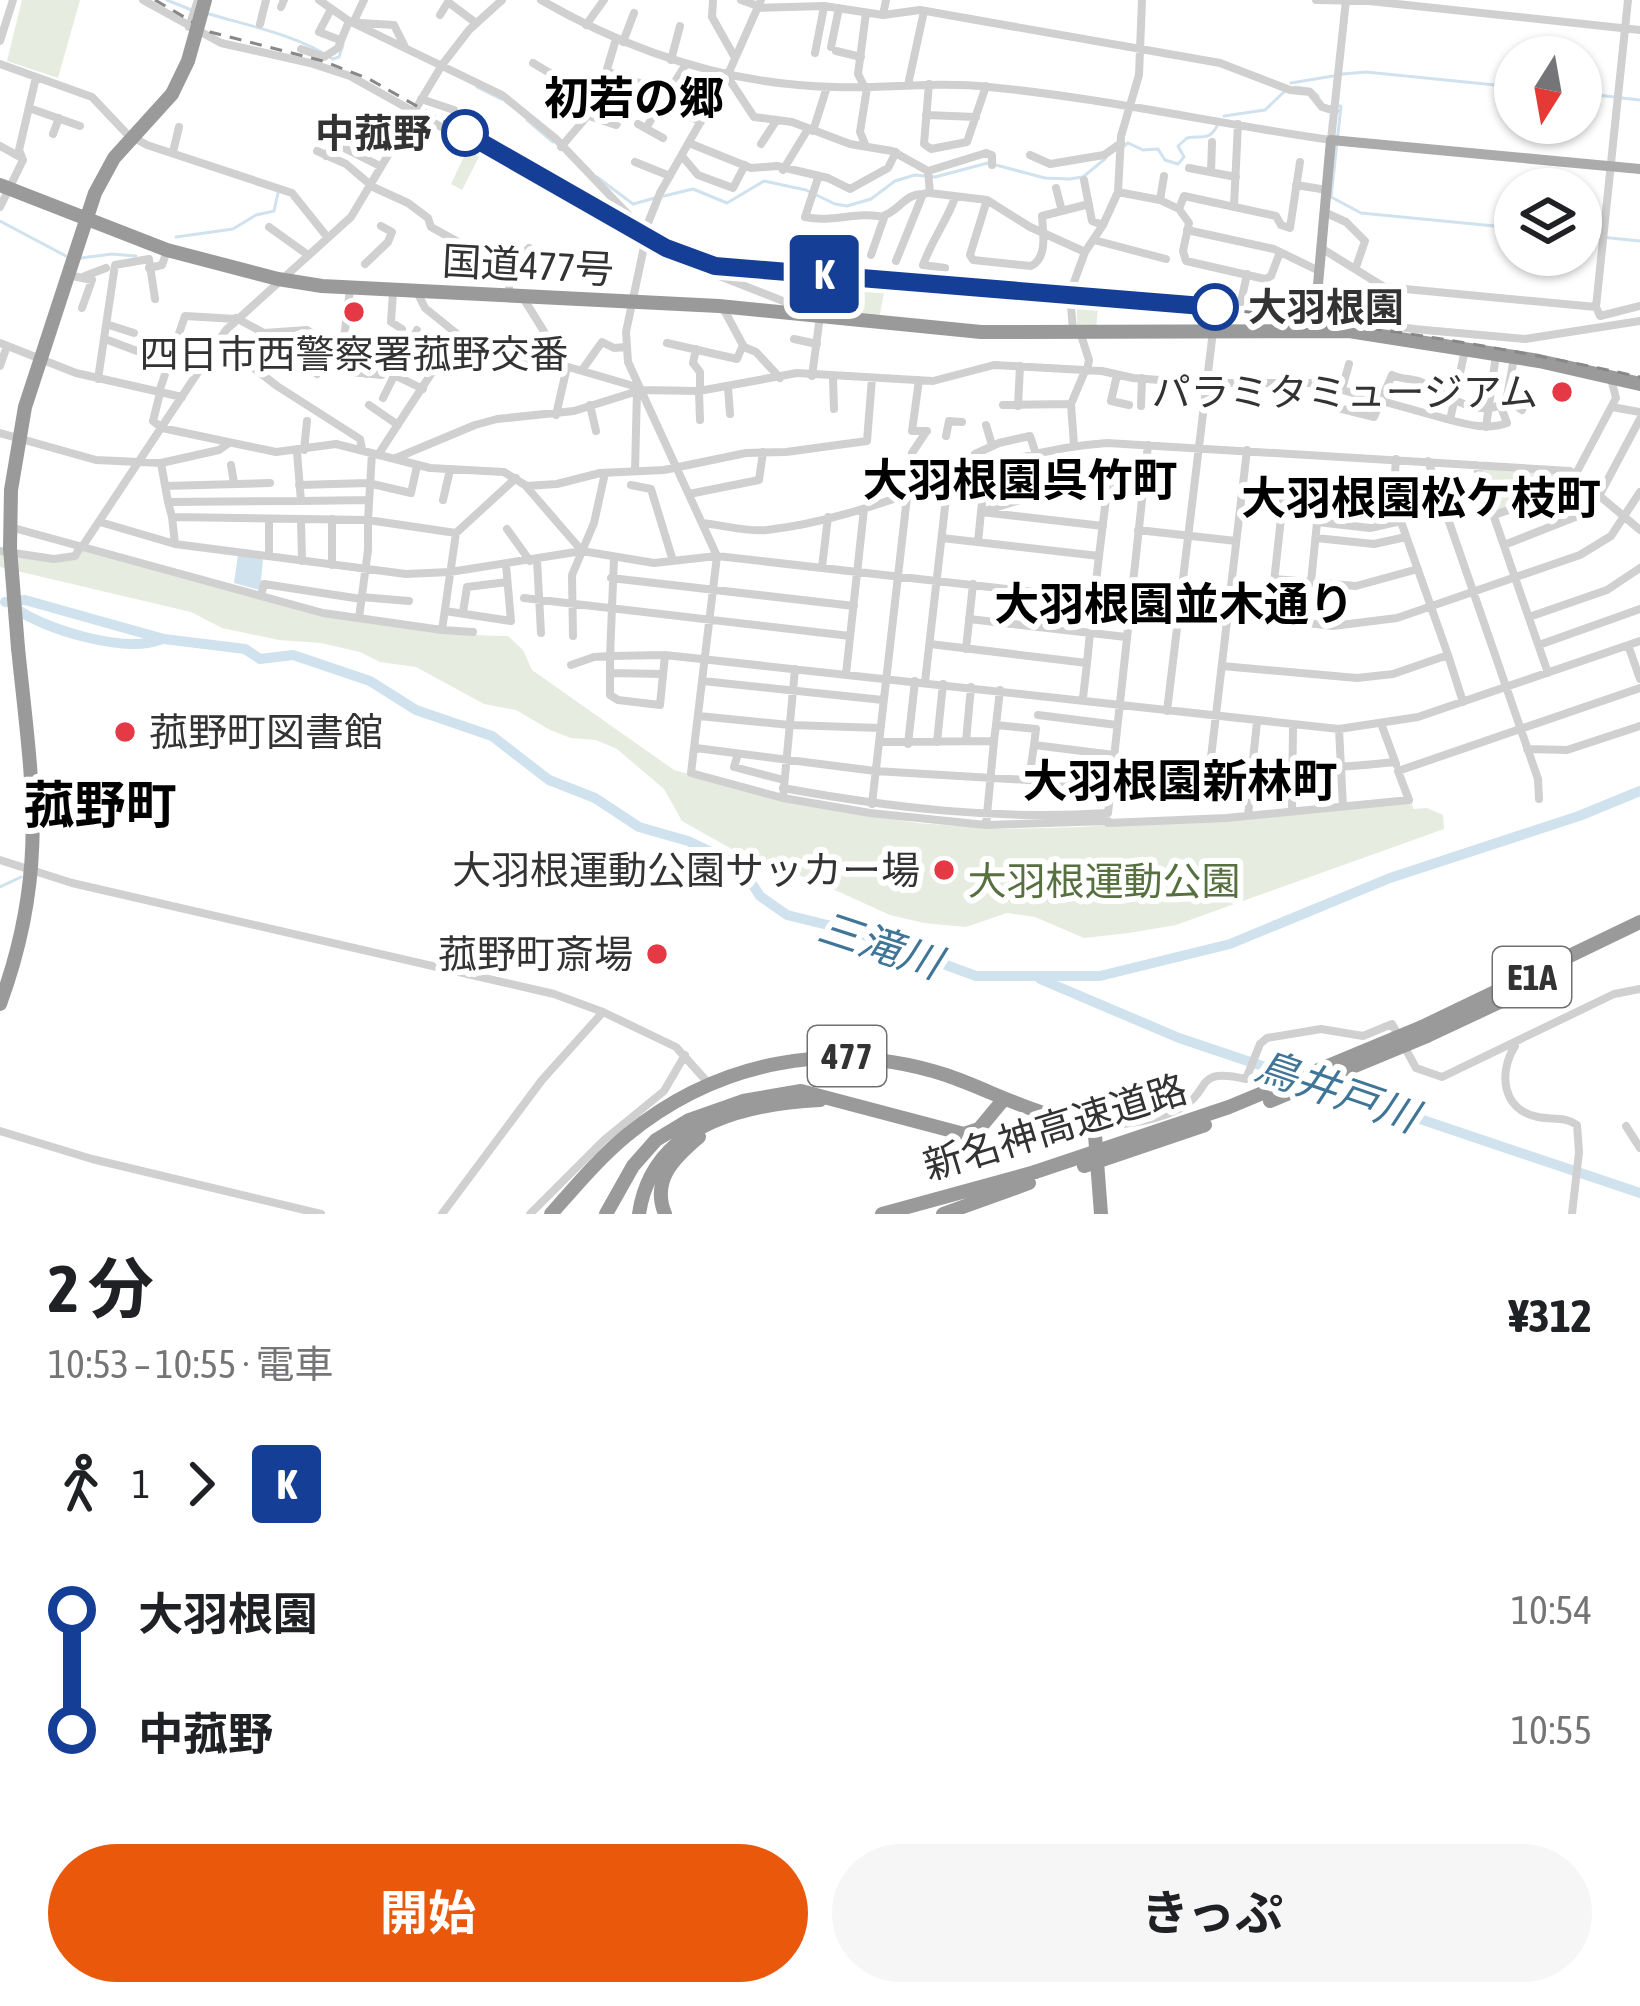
<!DOCTYPE html>
<html lang="ja">
<meta charset="utf-8">
<style>
:root{--surface:#fff;--page:#f6f6f6;--text:#202124;--muted:#757577;--accent:#ea580c}
body{margin:0;font-family:"Asap Condensed","Noto Sans JP",sans-serif;background:var(--page);color:var(--text);height:100vh;display:flex;flex-direction:column;font-size:45px;white-space:nowrap}
*{box-sizing:border-box;margin:0}
p{font-size:39px;color:var(--muted)}
.icon{flex:none;width:66px;height:66px;fill:none;stroke:currentColor;stroke-width:2;stroke-linecap:round;stroke-linejoin:round}
.map{position:relative;height:1214px;overflow:hidden}
.drawer{display:flex;flex-direction:column;background:var(--surface);flex:1}
.drawer>*{flex:none}
.badge{padding:0 24px;border-radius:9px;font-size:42px;line-height:78px}
.needle{width:78px;rotate:191deg}
.buttons{position:absolute;left:1494px;top:36px;display:grid;gap:24px}
.buttons a{display:grid;place-items:center;width:108px;height:108px;border-radius:50%;background:var(--surface);box-shadow:0 3px 9px #0004;font-size:60px}
.map>.badge{position:absolute;translate:-50% -50%;box-shadow:0 0 0 6px #fff}
.legs{display:flex;align-items:center;gap:18px;height:132px;padding:0 48px;font-size:39px}
.legs p{margin-inline-start:auto}
.headline{display:flex;align-items:center;justify-content:space-between;height:204px;padding:0 48px}
h1{font-size:66px;font-weight:700;line-height:90px}
.cta{display:flex;gap:24px;margin-top:auto;padding:24px 48px}
.cta a{flex:1;height:138px;border-radius:72px;background:var(--accent);color:#fff;font-size:48px;font-weight:700;line-height:138px;text-align:center}
.cta a+a{background:var(--page);color:var(--text)}
ul{padding:0 48px;list-style:none}
li{display:flex;align-items:center;gap:42px;height:120px;font-size:45px}
li i{display:grid;place-items:center;width:18px;height:100%;margin:0 15px;background:currentColor}
li i::after{content:'';width:30px;height:30px;margin:-15px;border:9px solid;border-radius:50%;background:var(--surface)}
li p{margin-inline-start:auto}
li:first-child i{background:linear-gradient(#0000 50%,currentColor 0)}
li:last-child i{background:linear-gradient(currentColor 50%,#0000 0)}
.map>svg:first-child{display:block}
.green{fill:#e6ecdf}
.water{fill:#cfe2ee}
.lines{fill:none;stroke-linecap:round;stroke-linejoin:round}
.stream{stroke:#cfe2ee;stroke-width:3}
.river{stroke:#cfe2ee;stroke-width:10}
.minor{stroke:#d0d0d0;stroke-width:8}
.major{stroke:#ababab;stroke-width:10}
.highway{stroke:#9a9a9a;stroke-width:14}
.rail{stroke:#888;stroke-width:3;stroke-dasharray:12 9;stroke-linecap:butt}
.highway-bridge{stroke:#9a9a9a;stroke-width:14}
.line-1-casing{stroke:#fff;stroke-width:27}
.line-1{stroke:#153f97;stroke-width:18}
.stop-1-dot{fill:#fff;stroke:#153f97;stroke-width:6}
.poi-dot{fill:#e63946;stroke:#fff;stroke-width:4.5}
.labels{text-anchor:middle;dominant-baseline:central;stroke-width:12;stroke-linejoin:round;paint-order:stroke}
.shield{fill:#fff;stroke:#707070;stroke-width:3}
.shield-label{font-size:36px;font-weight:bold;fill:#333}
.stop-label{font-size:39px;font-weight:bold;fill:#333;stroke:#fff;text-anchor:end}
.street-label{font-size:39px;fill:#333;stroke:#fff}
.poi-label{font-size:39px;fill:#333;stroke:#fff;text-anchor:end}
.park-label{font-size:39px;fill:#56703f;stroke:#fff}
.water-label{font-size:42px;font-style:italic;fill:#3f7597;stroke:#fff}
.quarter-label{font-size:45px;font-weight:bold;fill:#000;stroke:#fff}
.district-label{font-size:51px;font-weight:bold;fill:#000;stroke:#fff}
</style>
<div class="map">
<svg width="1640" height="1214" viewBox="0 0 1640 1214">
<rect width="100%" height="100%" fill="#fff"/>
<path class="green" d="M22,0H80L58,78L7,61Z
M469,146L481,153L462,190L451,184Z
M865,280L886,282L879,319L861,316Z
M1077,298L1099,299L1096,328H1077Z
M1481,469L1568,473L1571,476L1554,492L1497,511Z
M83,550C222,588 362,635 508,636L523,650L532,670L674,770L785,801L917,823L1003,829L1081,827L1412,802L1413,809L1427,808L1443,815L1444,829L1176,925L1129,933L1084,938L1035,917L1007,913L966,927L924,923L890,915L815,881L744,856L682,821L664,789L617,749L596,740L571,738L550,730L516,710L484,704L416,667L380,662L360,652L321,643L279,640L222,628L191,612L0,567V552L73,559Z"/>
<path class="water" d="M238,555L263,559L260,590L234,583Z"/>
<g class="lines">
<path class="stream" d="M167,0L194,11
M209,14C250,26 297,35 333,59L339,57L343,45
M1343,74L1366,72L1515,87
M1291,83L1333,76
M477,87L501,99
M1295,87L1310,89L1318,96
M1581,93L1614,97
M1622,98L1640,100
M1335,106H1341L1331,197L1361,213L1515,228
M1224,116L1265,110L1286,90
M527,120L553,142
M1124,146L1128,143L1143,150L1158,149L1165,160L1178,164L1184,157L1178,146L1187,138C1200,135 1209,142 1217,126
M597,177L633,204L655,198
M664,196L693,189L727,203L764,181L806,190L835,204L847,206L871,199L895,181L915,175L935,177L988,163L1045,178L1069,179L1083,177L1106,158
M0,221L66,256
M1581,235L1640,241
M176,237L233,229L256,215L274,211L278,193
M81,258L112,254L136,256
M0,887L21,877"/>
<path class="river" d="M5,602L25,600L164,639L245,649L260,659L293,655L370,681L416,710L492,736L549,780L595,798L639,827L688,841L728,860L745,873L760,896L787,915L856,932L976,976H1100L1230,944L1390,878L1579,816L1640,791
M13,607C47,630 122,653 160,640
M1040,979L1179,1038L1640,1193"/>
<path class="minor" d="M143,0L221,43L310,63L350,76L681,261L806,310
M319,0L349,21L502,95L555,138L644,231
M541,0C631,52 730,85 835,87C886,89 937,81 989,87C1104,98 1217,124 1331,140L1346,0
M713,0L712,17L734,56
M741,0L758,6
M1316,0L1369,1L1640,30
M281,7L284,0
M757,8L824,6L883,15L920,10L1220,63L1290,90L1310,92L1322,107L1335,111
M330,11L319,32L340,40
M440,15L448,2L476,23
M883,15L886,0
M353,23L364,0
M360,23L394,25L405,47
M260,24L266,0
M586,25L604,0
M189,27L198,0
M0,41L13,0
M623,42L634,13
M831,47L839,8
M301,49L324,57L338,48L349,21
M836,51L861,57
M815,53L824,7
M671,60L680,26
M533,63L599,102
M0,64L92,97L127,134L147,145L292,193L328,238
M729,79L754,117L792,122L850,144L892,151L928,171L930,193L987,200L1030,227L1085,252
M929,84L924,144L931,149L967,142L986,86
M908,85L924,11
M865,88L858,74L866,13
M421,99L454,110
M662,103L701,122
M29,108L80,126
M926,115L976,117
M589,116L616,125L642,84L609,72
M638,124L663,138
M646,128L686,64
M813,131L827,87
M53,134L59,118
M689,143L751,168L777,166L828,178L850,189L888,168L896,152
M761,144L776,121
M865,144L860,132L867,88
M0,146L20,157
M561,147L596,106L616,39
M317,151L346,164L373,187L408,203L428,218L431,227L507,269L510,297
M173,152L179,127
M1030,155L1050,164L1104,155L1121,143
M326,156L334,143L380,166
M682,156L698,175L733,188L745,165
M635,162L670,176
M1189,168L1236,177
M783,170L808,129
M928,171L986,153L992,155V165
M1211,172L1212,142
M818,178L805,217C832,223 857,211 884,217
M1084,180L1092,221L1103,225
M1296,185L1327,190
M1056,188L1062,211
M1118,192L1160,200L1179,209
M987,200L970,255L973,260L1031,266C1048,258 1043,232 1042,216L1089,204
M1160,200L1164,176
M1234,206L1238,124
M0,207L23,160L19,150L36,77
M1324,212L1346,222L1365,241L1356,267
M269,227L308,255
M1187,230L1274,249L1317,270
M644,233L660,193L730,70L761,0
M1094,240L1166,259
M645,242L626,332L628,362L717,556L691,773L783,798L795,669
M1321,248L1384,287L1596,307L1600,316L1640,306
M1280,252L1271,276L1265,279L1186,261L1183,251L1189,223L1179,209L1184,196L1276,216L1281,225L1290,228L1300,162
M871,255L885,215C900,210 904,194 923,194
M896,261L923,194L927,193
M365,264L388,242L392,232L381,226
M149,268L162,265L167,251
M945,268L923,265C932,240 946,222 955,198
M508,270L529,248
M68,275L92,280L82,308
M85,276L106,268
M350,289L345,331L337,351L334,349L333,362L350,372L382,375L402,329L391,322L393,292
M418,294L425,308L477,350L502,353L536,366H565L637,387
M523,298C538,321 551,344 567,367L556,415
M1241,302L1247,274
M1596,307L1628,0
M723,308L744,347L756,352L780,378
M1315,314L1414,329L1525,339L1640,321
M236,318L264,333L307,330L334,349
M109,325L134,333
M1073,331L1070,293L1085,252L1103,225L1118,192L1121,136L1139,75L1142,0
M1080,332L1089,360L1087,371
M105,339L137,351
M794,339L817,344
M219,341L277,386L360,439L362,449
M0,343L76,373L182,397
M667,343L737,359L743,345
M696,349L693,363L700,372V391
M0,366L7,346
M582,370L602,342L614,348L626,347
M317,374L332,358
M366,374L371,358
M392,374L423,389
M1117,375L1111,401L1129,405
M812,376L820,316
M833,378L834,409
M98,379L115,265L149,259L155,299
M919,380L912,431H927
M728,387L730,414
M1334,387L1326,405L1374,417L1392,375C1402,380 1412,378 1421,382C1448,395 1477,420 1506,402L1514,358
M160,389L185,316L236,319
M1342,389L1349,364
M699,392L700,420
M160,393L153,421L162,428L276,452L336,444L430,468L504,472L525,485L582,551L654,563L717,556L1333,626L1397,618L1580,555L1611,536L1640,492
M383,398L417,330
M1507,399L1522,410
M369,405L398,425
M590,405L596,431
M1003,405L1071,404
M1018,406L1020,366
M1141,406L1142,378
M1612,407L1640,412
M1450,420C1469,425 1488,430 1507,423L1501,407
M986,425L992,445
M1486,427L1496,355
M0,433L96,460L161,463L168,502L301,501L297,452
M946,436L949,421L962,422
M1074,445L1071,404L1085,371
M304,450L307,421
M372,453L368,520L456,533L516,478
M912,453L926,432
M378,455L444,354
M396,458L475,425L497,419L574,411L641,390L699,391L797,373L933,381L994,365L1102,371L1133,378L1201,383H1317L1450,420L1465,350
M1428,461L1538,779L1539,799
M161,463L219,450L229,443
M231,465L234,483
M1476,465L1548,673
M635,471L637,391
M981,471L975,454L999,443L1030,436L1036,454
M1108,482L1144,483
M299,485L368,483L411,493L417,466
M631,485L651,489L673,561
M165,486L270,483
M526,486L557,484L600,473L664,470L746,453L786,452L867,441L872,378
M1242,488L1393,499
M689,494L759,480L763,452
M443,500L450,470
M301,501L369,500
M168,502L172,517L368,520V550L359,618
M1494,515L1560,493L1571,483L1616,398L1611,379
M172,517L175,544
M332,519V565
M301,520L302,561
M100,522L175,544L406,574L450,572L582,551
M1317,522L1370,528L1401,521
M702,523C723,525 746,532 767,530C884,517 989,450 1107,443L1570,471L1640,530
M10,527L323,613L442,630L456,533
M507,529L530,561
M1138,530L1236,541
M942,538L1099,556L1108,482L1066,486L981,512L986,470
M1316,538L1374,544L1406,537
M978,542L981,512L1103,526
M1504,545L1583,514L1599,496L1640,419
M82,547L226,330L351,217L442,65L469,30L502,0
M0,551L54,559L75,556L80,547
M269,556V520
M614,559L610,656L665,655L1339,729L1418,717L1640,641
M537,560L541,633
M822,567L828,517
M611,578L854,606
M1274,579L1356,586L1418,569
M1311,582L1320,493
M261,595L264,584L361,599
M361,597L409,601
M524,598L850,636
M1094,599L1099,556
M445,611L511,621L506,565
M463,612L467,587L507,582
M1529,617L1607,590L1640,568
M1270,618L1284,491
M969,619L1126,637
M442,630L473,632
M573,636L572,575L594,523L605,473
M930,644L1087,663L1090,633
M1539,645L1640,609
M1628,645L1640,679
M966,649L973,584
M1448,655L1463,702
M571,665L594,657L610,656V695L618,700L660,705L665,655
M1222,666L1357,678L1393,674L1448,655L1393,499L1396,459
M610,673L663,674
M846,674L864,509
M703,681L883,700
M925,682L948,481
M1083,698L1087,663
M1167,711L1213,331
M1038,715L1117,725
M699,716L790,725L880,728
M996,725L1000,690
M1382,726L1396,764
M1339,729L1343,807
M966,741L971,687
M879,742L994,741L996,725L1036,729L1034,745L1114,755
M937,742L943,684
M908,744L915,681
M696,748L875,771L1111,785
M1527,749L1567,750L1640,726
M738,754L734,767L784,780
M1210,764C1272,771 1333,769 1395,762
M1252,769L1257,722
M1029,780L1034,745
M1208,783L1247,450
M783,788C892,808 997,820 1108,813L1148,445
M783,798L870,813L986,825L994,741
M872,804L907,497
M1292,811L1293,726
M1248,815L1253,769
M1108,823L1226,818L1409,800L1398,771L1640,688
M986,825L1108,821
M0,860L72,883L554,994L603,1012L676,1047L710,1085
M1515,1046C1498,1073 1502,1110 1538,1117C1553,1120 1564,1116 1577,1125L1579,1152L1572,1214
M1626,1126L1640,1148
M1094,1128C1123,1124 1155,1122 1181,1108C1213,1090 1193,1067 1246,1079L1260,1044L1267,1038L1321,1029L1363,1036L1392,1024L1416,1068L1442,1077L1614,994L1640,989
M0,1131L92,1159L321,1214
M442,1214L542,1080L603,1012
M530,1214L604,1140L664,1091L685,1055"/>
<path class="major" d="M1314,329L1331,140L1640,169"/>
<path class="highway" d="M0,185L167,250L278,279L322,286L719,306L981,332L1349,331L1539,361L1640,384
M10,548L11,490L25,407L95,193L114,158L172,94
M0,1004C49,871 32,784 18,648
M1422,1027L1640,922
M1427,1036L1523,991
M551,1214C575,1187 599,1158 627,1135C719,1060 834,1039 946,1075C996,1092 1040,1120 1094,1122L1101,1214
M606,1214L633,1166L656,1140L689,1120L743,1101L801,1091L964,1134L979,1129L1004,1099
M639,1214C652,1125 743,1104 820,1100
M665,1214C651,1180 674,1158 699,1137
M882,1214L1035,1172
M943,1214L1029,1183"/>
<path class="rail" d="M155,0L210,32L323,61L369,79L666,247L697,261L742,269C1043,289 1344,311 1640,377"/>
<path class="highway-bridge" d="M172,94L188,61L205,0
M10,548L18,648
M1270,1101L1427,1036
M1084,1166L1205,1125
M1035,1172L1229,1107L1422,1027"/>
</g>
<g class="lines">
<defs>
<path id="line-1" d="M465,133L666,248L715,266L1215,307"/>
</defs>
<use href="#line-1" class="line-1-casing"/>
<use href="#line-1" class="line-1"/>
</g>
<g class="stop-1-dot">
<circle cx="465" cy="133" r="21"/>
<circle cx="1215" cy="307" r="21"/>
</g>
<g class="poi-dot">
<circle cx="354" cy="312" r="12"/>
<circle cx="1562" cy="392" r="12"/>
<circle cx="125" cy="732" r="12"/>
<circle cx="944" cy="870" r="12"/>
<circle cx="657" cy="954" r="12"/>
</g>
<g class="labels">
<g class="shield">
<rect x="1493" y="947" width="78" height="60" rx="9"/>
<rect x="808" y="1026" width="78" height="60" rx="9"/>
</g>
<g class="shield-label">
<text x="1532" y="977">E1A</text>
<text x="847" y="1056">477</text>
</g>
<g class="stop-label">
<text x="432" y="133">中菰野</text>
<text x="1248" y="307" text-anchor="start">大羽根園</text>
</g>
<g class="street-label">
<text transform="translate(528 265) rotate(3)">国道477号</text>
<text transform="translate(1055 1127) rotate(-17)">新名神高速道路</text>
</g>
<g class="poi-label">
<text x="354" y="354" text-anchor="middle">四日市西警察署菰野交番</text>
<text x="1538" y="392">パラミタミュージアム</text>
<text x="149" y="732" text-anchor="start">菰野町図書館</text>
<text x="920" y="870">大羽根運動公園サッカー場</text>
<text x="633" y="954">菰野町斎場</text>
</g>
<g class="park-label">
<text x="1104" y="881">大羽根運動公園</text>
</g>
<g class="water-label">
<text transform="translate(880 945) rotate(18)">三滝川</text>
<text transform="translate(1337 1091) rotate(19)">鳥井戸川</text>
</g>
<g class="quarter-label">
<text x="634" y="98">初若の郷</text>
<text x="1020" y="480">大羽根園呉竹町</text>
<text x="1421" y="498">大羽根園松ケ枝町</text>
<text x="1174" y="604">大羽根園並木通り</text>
<text x="1180" y="781">大羽根園新林町</text>
</g>
<g class="district-label">
<text x="100" y="804">菰野町</text>
</g>
</g>
</svg>
<div class="buttons">
<a><svg class="needle" viewBox="-14 -14 28 28"><path d="M0-13l5 13h-10z" fill="#e53935"/><path d="M0 13l5-13h-10z" fill="#757577"/></svg></a>
<a><svg class="icon" aria-label="layers" viewBox="0 0 24 24"><path d="M12 4l9 5-9 5-9-5zM3 14l9 5 9-5"/></svg></a>
</div>
<b class="badge" style="left:824px;top:274px;background:#153f97;color:#fff">K</b>
</div>
<section class="drawer">
<div class="headline"><div><h1>2 分</h1><p>10:53 – 10:55 · 電車</p></div><b>¥312</b></div>
<div class="legs"><svg class="icon" aria-label="walk" viewBox="0 0 24 24"><circle cx="13" cy="4" r="2"/><path d="M13 8l-2 6 4 7M11 14l-3 7M7 12l3-4h3l4 4"/></svg>1<svg class="icon" aria-label="forward" viewBox="0 0 24 24"><path d="M9 5l7 7-7 7"/></svg><b class="badge" style="background:#153f97;color:#fff">K</b></div>
<ul>
<li><i style="color:#153f97"></i><b>大羽根園</b><p>10:54</p></li>
<li><i style="color:#153f97"></i><b>中菰野</b><p>10:55</p></li>
</ul>
<div class="cta"><a>開始</a><a>きっぷ</a></div>
</section>
